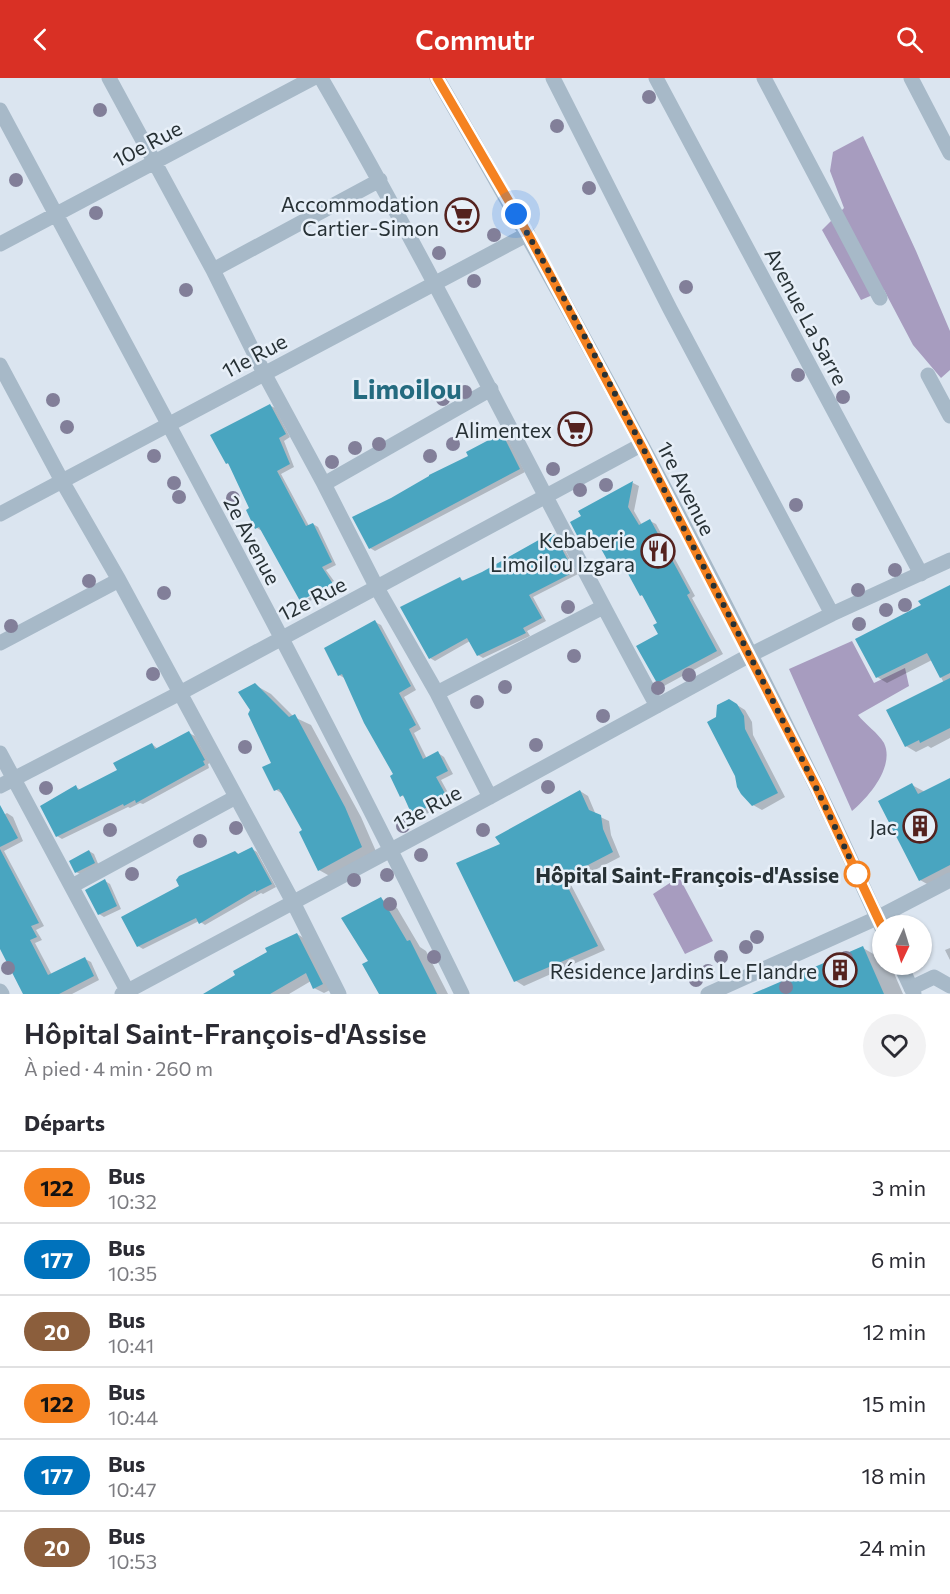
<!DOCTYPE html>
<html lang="fr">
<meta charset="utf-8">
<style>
:root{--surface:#fff;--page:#f2f2f3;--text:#2b2b33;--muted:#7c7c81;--line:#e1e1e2;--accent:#d93025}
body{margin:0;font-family:Commissioner,sans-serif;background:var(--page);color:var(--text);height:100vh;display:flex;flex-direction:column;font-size:22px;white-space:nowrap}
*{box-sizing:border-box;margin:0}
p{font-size:20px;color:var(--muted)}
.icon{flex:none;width:33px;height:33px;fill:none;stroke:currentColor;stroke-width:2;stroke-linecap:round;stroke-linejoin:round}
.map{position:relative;height:916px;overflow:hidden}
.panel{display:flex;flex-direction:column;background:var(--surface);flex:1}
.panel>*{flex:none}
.badge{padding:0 12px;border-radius:20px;font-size:21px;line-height:39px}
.needle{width:39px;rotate:184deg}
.tools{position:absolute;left:872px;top:837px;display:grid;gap:12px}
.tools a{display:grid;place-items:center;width:60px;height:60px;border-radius:50%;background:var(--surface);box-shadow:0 2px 4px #0004;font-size:30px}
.you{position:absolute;width:30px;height:30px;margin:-15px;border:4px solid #fff;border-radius:50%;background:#1a73e8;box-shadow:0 0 0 9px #1a73e833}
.map>.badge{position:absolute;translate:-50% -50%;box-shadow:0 0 0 3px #fff}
h2{padding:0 24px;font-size:22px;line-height:54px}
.round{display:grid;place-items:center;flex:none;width:63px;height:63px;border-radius:32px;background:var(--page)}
.head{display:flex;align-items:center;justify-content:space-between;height:102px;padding:0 24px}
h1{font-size:28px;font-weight:600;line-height:45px}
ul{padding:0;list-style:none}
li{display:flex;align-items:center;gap:18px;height:72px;padding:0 24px;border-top:2px solid var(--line)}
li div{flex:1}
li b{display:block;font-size:22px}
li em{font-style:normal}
li .badge{min-width:66px;font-weight:700;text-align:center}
header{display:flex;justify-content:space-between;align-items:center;height:78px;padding:0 24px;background:var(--accent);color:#fff;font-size:27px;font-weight:600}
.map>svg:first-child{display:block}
.green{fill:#a79cbf}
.shadow{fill:#0003}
.building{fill:#49a5c0}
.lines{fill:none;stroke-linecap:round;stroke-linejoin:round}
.minor{stroke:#a7b9c8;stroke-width:15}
.tree{fill:#827f99}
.line-casing{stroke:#fff;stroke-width:14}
.line{stroke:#f58220;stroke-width:9}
.walk{stroke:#273135;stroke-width:6;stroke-dasharray:0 10.8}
.stop-dot{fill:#fff;stroke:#f58220;stroke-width:3}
.labels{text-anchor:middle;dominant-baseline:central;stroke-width:5;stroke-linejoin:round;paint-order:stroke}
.street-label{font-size:21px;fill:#273135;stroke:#e7eff8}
.poi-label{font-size:21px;fill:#273135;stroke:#e7eff8;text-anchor:end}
.stop-label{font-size:21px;font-weight:bold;fill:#273135;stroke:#e7eff8;text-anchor:end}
.district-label{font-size:27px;font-weight:bold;fill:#246b80;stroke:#e7eff8}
</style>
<header><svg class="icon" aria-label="back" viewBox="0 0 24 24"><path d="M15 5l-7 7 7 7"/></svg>Commutr<svg class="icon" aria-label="search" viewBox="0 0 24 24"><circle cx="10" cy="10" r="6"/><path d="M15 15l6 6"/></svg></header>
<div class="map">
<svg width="950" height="916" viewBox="0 0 950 916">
<rect width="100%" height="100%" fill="#dbe5f0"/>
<path class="green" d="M863,58L916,173L950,253V292L941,300L913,267L884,212L861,222L822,152L844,130L830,93L833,74Z
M852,563L874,605L905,590L909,608L858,637C865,646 878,655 884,665C895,688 869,719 852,733L789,591Z
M679,799L713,863L685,876L653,816Z"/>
<path class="shadow" d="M269,327L275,330L290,359L284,363L294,389L281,396L309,448L313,446L318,449L336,487L326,492L334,503L302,520V522L262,453L257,450L251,431L230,387L227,385Z
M502,356L507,359L525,394L375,473L370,470L470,378Z
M633,405L639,408L634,433L642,447L650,443L656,446L695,518L692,520L723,576L664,608L658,604L659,545L645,519L641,517L624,485L617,489L611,486L598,462L588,468L582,464L583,438L580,434Z
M553,456L558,459L578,496L533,519L546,543L527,553L530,558L483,580L478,577L470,563L435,583L430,580L460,501L464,503L482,496Z
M335,506L337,509L306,525L303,523Z
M950,509V660L931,670L928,668L916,674L906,668L944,605L932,582L887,605L877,599L923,528Z
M375,544L381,547L416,612L404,619L421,651L414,655L427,681L438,675L444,679L453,696L441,702L452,722L419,740L413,736L406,720L401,717L395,697L346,601L339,597Z
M255,607L271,616L294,639L311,647L361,739L378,778L335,801L319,792L304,753L284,717L275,711L273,686Z
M729,622L745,632L752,644L753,657L785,719L762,732L753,727L717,640Z
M189,655L195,658L210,685L208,686L209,690L143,726L140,725L130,730L128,729L62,761L57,758L76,709L81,712L119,693L152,666L158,671Z
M950,701V804L936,811L920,802L912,707L925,714Z
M580,713L588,718L596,737L609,743L611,757L620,779L570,805L605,872L524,908L516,903L502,767Z
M7,735L13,739L23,763L4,773L44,848L36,852L42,862L35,865L52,897L85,881L91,884L99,902L72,916H25L0,868V739Z
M252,771L257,774L276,809L263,816L261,815L205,847L199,843L143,871L138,868L181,809L235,774L240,777Z
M89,773L94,776L99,788L82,797L76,794Z
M105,803L110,806L121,831L104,839L99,836Z
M381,821L397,830L420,869L426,873L448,916H387L370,883Z
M297,856L307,862L332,911L324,915L314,910L311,903L289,916H204L237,898Z
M863,870L882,881V886H890L903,916H756Z
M950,870V882L945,872Z"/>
<path class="building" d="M270,326L286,356L279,360L290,386L277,393L306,448L313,445L332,484L322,489L333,506L300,523L259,449L255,451L246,432L249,430L228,385L226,386L210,357Z
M502,355L520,391L369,471L352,439L391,420L429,398V397L468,378L466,374Z
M633,403L628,429L639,447L650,441L690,515L687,517L717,573L657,605L636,568L658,556L653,547L657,545L642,517L640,518L620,481L610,487L594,458L581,465L570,444L581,438L578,433Z
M553,454L574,494L529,517L542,540L523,550L526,555L477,578L467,560L429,581L400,529L460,499L462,503L482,494Z
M950,507V595L940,600L927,575L876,600L855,561L921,527L918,523Z
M375,542L411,608L399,615L416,647L409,651L423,681L438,673L448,693L436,699L447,719L412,737L403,717L400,719L390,698L393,696L364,645L342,596L338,598L324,570Z
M950,600V650L920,665L919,662L905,669L886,632Z
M255,605L289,639L295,636L345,729L362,769L318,793L299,754L302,752L279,711L274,713L262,689L271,685L248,636L250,632L238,614Z
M729,621L737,626L744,638L745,651L778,715L752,728L741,716L737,709L735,698L707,644L716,639L717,627Z
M189,653L205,682L203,683L205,687L136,725L135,722L124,728L123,726L56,759L40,728L76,707L78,712L117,692L113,685L152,665L155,671Z
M950,700V787L919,803L878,723L912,705L918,716Z
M580,712L589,732L601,737L603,751L613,774L563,800L598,868L514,904L456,785L500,766L495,759Z
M0,727L18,760L0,769Z
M252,769L272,806L256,814V812L199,846L196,840L137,869L121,839L179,808L176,802L179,798L235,773L238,776Z
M0,771L39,845L31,848L37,859L30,862L48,897L85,879L94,898L59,916H23L0,871Z
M89,772L95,785L75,795L69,783Z
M105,801L117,828L98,837L85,812Z
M381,819L407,863L410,862L437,916H379L362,886L368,883L341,840Z
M297,855L323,906L313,911L306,895L270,916H203L235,897L233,893L267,874L265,870Z
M863,868L884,916H752Z"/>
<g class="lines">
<path class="minor" d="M109,0L213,192L264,295L324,406L377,510L437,615L490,719
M321,0C440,205 543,420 657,628
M437,0C572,232 699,468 817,710C840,756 860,803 882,850
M553,0L670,231L832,536
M656,0L921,496
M764,0L880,220
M911,0L950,75
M0,32C157,325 316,617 462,916
M0,166L313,0
M213,192L380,102
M0,287L62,403L119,502L293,824L339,916
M928,297L950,338
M324,406L491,311
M0,436L528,156
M0,565L119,502
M437,615L603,529
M0,675L129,916
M0,708L180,615L641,367
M72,808L236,719
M900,886L914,916
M911,910L934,899L950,908
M0,913L2,916
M122,916L490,719L750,577L832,536L950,482
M708,916L877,840L950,802"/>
</g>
<g class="tree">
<circle cx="649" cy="19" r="7"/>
<circle cx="100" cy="32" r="7"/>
<circle cx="557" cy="48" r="7"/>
<circle cx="16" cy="102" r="7"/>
<circle cx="589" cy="110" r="7"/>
<circle cx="96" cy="135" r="7"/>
<circle cx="494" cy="157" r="7"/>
<circle cx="439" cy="175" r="7"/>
<circle cx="474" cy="203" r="7"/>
<circle cx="686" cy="209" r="7"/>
<circle cx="186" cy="212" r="7"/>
<circle cx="798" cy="297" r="7"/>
<circle cx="465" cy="314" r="7"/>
<circle cx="843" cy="319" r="7"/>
<circle cx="443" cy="321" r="7"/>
<circle cx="53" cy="322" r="7"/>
<circle cx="67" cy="349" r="7"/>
<circle cx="379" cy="366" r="7"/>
<circle cx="453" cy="366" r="7"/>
<circle cx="355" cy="370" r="7"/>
<circle cx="154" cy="378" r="7"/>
<circle cx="430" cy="378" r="7"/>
<circle cx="332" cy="384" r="7"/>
<circle cx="553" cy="391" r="7"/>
<circle cx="174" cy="405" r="7"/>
<circle cx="606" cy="407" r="7"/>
<circle cx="580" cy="412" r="7"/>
<circle cx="179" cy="419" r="7"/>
<circle cx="233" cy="420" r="7"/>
<circle cx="796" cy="427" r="7"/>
<circle cx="895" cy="492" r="7"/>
<circle cx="89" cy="503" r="7"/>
<circle cx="858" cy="512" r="7"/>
<circle cx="164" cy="515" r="7"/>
<circle cx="905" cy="527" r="7"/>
<circle cx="568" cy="529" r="7"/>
<circle cx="886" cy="532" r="7"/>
<circle cx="859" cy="546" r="7"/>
<circle cx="11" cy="548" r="7"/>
<circle cx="574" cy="578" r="7"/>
<circle cx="153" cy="596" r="7"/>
<circle cx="689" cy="597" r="7"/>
<circle cx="505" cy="609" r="7"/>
<circle cx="658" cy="610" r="7"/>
<circle cx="477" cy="624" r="7"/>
<circle cx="603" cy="638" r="7"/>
<circle cx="536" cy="667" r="7"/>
<circle cx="245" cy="669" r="7"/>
<circle cx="548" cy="709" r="7"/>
<circle cx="46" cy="710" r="7"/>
<circle cx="403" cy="748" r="7"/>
<circle cx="236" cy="750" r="7"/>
<circle cx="110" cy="752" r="7"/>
<circle cx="483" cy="752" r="7"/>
<circle cx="200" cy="763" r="7"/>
<circle cx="421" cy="777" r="7"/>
<circle cx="132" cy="796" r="7"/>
<circle cx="387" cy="797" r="7"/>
<circle cx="354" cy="802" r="7"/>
<circle cx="390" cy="826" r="7"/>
<circle cx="757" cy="859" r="7"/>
<circle cx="746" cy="869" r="7"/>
<circle cx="434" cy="879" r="7"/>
<circle cx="721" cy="879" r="7"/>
<circle cx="846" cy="880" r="7"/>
<circle cx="832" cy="886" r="7"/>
<circle cx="8" cy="890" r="7"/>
<circle cx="708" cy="893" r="7"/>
<circle cx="696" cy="902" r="7"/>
<circle cx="786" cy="909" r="7"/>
</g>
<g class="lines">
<defs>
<path id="line" d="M437,0L528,156L641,367L817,710L882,849"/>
</defs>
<use href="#line" class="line-casing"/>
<use href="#line" class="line"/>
<path class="walk" d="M516,136C576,238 630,344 683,449C743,564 803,679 858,798L857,796"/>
</g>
<defs>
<symbol id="supermarket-ring" viewBox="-11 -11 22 22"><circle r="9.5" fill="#e7eff8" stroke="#54221f" stroke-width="1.5"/><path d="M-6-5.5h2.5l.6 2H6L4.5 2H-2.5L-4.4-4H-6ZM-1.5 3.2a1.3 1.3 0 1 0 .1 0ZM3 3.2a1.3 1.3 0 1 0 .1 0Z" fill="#54221f"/></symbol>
<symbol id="restaurant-ring" viewBox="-11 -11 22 22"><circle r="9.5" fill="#e7eff8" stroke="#54221f" stroke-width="1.5"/><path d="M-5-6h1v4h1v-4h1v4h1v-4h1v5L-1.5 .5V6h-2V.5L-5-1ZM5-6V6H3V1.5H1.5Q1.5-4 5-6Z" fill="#54221f"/></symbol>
<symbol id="building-ring" viewBox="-11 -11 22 22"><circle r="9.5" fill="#e7eff8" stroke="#54221f" stroke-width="1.5"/><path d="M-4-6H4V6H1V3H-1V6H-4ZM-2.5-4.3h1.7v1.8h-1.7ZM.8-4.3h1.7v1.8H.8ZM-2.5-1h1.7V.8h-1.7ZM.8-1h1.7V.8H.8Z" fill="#54221f"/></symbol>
</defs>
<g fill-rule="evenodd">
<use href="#supermarket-ring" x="443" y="118" width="38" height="38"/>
<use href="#supermarket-ring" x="556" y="332" width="38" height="38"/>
<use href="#restaurant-ring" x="639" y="454" width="38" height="38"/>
<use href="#building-ring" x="901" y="729" width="38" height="38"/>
<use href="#building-ring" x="821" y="873" width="38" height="38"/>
</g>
<circle class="stop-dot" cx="857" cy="796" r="12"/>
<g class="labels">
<g class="street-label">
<text transform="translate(147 65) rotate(-28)">10e Rue</text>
<text transform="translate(807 238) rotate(62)">Avenue La Sarre</text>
<text transform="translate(254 277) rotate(-28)">11e Rue</text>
<text transform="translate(687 410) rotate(63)">1re Avenue</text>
<text transform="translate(253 462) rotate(62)">2e Avenue</text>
<text transform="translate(312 520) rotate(-27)">12e Rue</text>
<text transform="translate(427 729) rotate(-28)">13e Rue</text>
</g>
<g class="poi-label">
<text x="439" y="125">Accommodation<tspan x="439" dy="24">Cartier-Simon</tspan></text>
<text x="552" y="351">Alimentex</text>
<text x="635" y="461">Kebaberie<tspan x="635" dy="24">Limoilou Izgara</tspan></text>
<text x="897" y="748">Jac</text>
<text x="817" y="892">Résidence Jardins Le Flandre</text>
</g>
<g class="stop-label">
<text x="839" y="796">Hôpital Saint-François-d'Assise</text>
</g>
<g class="district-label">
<text x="407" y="310">Limoilou</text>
</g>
</g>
</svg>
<div class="tools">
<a><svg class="needle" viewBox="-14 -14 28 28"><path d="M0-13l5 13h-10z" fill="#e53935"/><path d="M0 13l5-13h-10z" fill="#7c7c81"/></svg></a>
</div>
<div class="you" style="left:516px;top:136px"></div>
</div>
<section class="panel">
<div class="head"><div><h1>Hôpital Saint-François-d'Assise</h1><p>À pied · 4 min · 260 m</p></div><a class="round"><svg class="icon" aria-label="heart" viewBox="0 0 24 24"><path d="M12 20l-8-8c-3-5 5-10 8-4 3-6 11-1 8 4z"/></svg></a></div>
<h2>Départs</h2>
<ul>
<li><span class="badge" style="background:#f58220;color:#111">122</span><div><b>Bus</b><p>10:32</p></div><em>3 min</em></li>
<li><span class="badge" style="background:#0072bc;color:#fff">177</span><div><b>Bus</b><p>10:35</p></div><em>6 min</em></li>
<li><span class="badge" style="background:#8b5e3c;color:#fff">20</span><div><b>Bus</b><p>10:41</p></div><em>12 min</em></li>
<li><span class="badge" style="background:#f58220;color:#111">122</span><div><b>Bus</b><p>10:44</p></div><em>15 min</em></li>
<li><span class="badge" style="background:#0072bc;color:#fff">177</span><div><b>Bus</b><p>10:47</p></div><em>18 min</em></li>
<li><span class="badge" style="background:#8b5e3c;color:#fff">20</span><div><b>Bus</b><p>10:53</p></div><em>24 min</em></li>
</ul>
</section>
